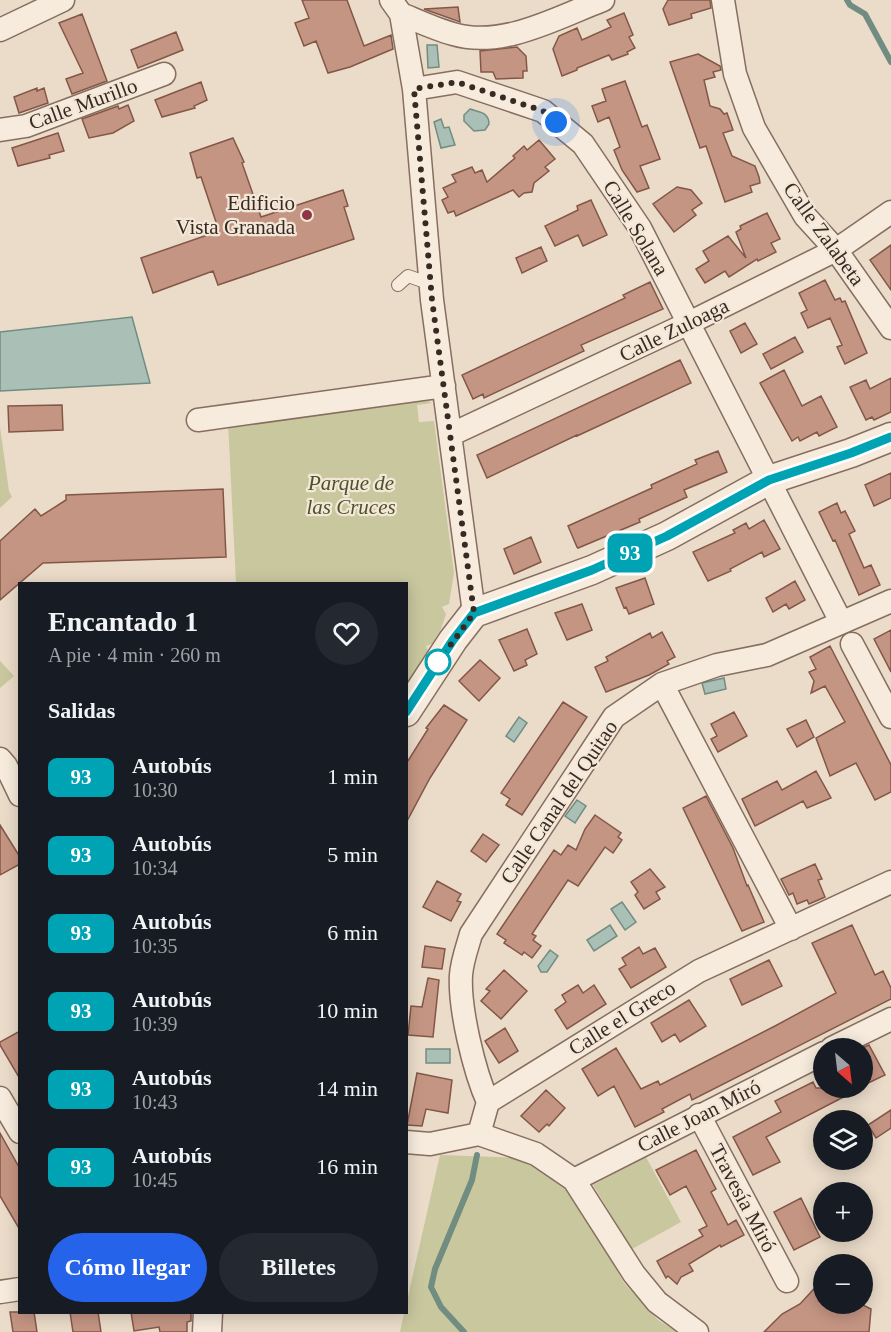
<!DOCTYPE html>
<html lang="es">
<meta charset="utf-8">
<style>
:root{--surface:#171b24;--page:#242831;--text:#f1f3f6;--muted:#9ea1a6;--accent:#2563eb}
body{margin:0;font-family:Georgia,serif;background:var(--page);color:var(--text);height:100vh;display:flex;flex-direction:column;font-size:22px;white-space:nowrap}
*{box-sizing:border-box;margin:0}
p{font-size:20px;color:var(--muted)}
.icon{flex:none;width:33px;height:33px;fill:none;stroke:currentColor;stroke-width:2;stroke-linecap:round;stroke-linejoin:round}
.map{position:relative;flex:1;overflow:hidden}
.side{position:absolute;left:18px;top:582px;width:390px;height:732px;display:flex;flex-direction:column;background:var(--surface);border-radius:0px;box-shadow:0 3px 15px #0003}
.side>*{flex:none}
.badge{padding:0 12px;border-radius:9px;font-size:21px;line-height:39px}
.needle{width:39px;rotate:152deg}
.buttons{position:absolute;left:813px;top:1038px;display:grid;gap:12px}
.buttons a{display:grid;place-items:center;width:60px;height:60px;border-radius:50%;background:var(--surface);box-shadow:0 3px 15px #0003;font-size:30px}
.you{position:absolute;width:30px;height:30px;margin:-15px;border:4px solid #fff;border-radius:50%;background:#1a73e8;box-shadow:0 0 0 9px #1a73e833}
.map>.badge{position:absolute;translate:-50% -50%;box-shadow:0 0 0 3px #fff}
h2{padding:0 30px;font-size:22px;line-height:54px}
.round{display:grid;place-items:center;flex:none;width:63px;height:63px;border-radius:32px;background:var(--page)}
.head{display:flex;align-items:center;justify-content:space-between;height:102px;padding:0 30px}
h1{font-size:28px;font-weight:600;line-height:45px}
.button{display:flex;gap:12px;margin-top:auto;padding:12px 30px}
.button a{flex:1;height:69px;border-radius:36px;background:var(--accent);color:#fff;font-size:24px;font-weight:600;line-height:69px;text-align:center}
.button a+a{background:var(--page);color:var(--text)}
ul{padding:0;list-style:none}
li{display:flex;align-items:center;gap:18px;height:78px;padding:0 30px}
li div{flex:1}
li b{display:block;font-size:22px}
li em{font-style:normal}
li .badge{min-width:66px;font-weight:700;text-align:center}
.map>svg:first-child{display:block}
.green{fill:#c8c79e}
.water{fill:#aac0b6;stroke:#718d82;stroke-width:1.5}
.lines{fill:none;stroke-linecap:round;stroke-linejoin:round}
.stream{stroke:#718d82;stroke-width:6}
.building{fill:#c59583;stroke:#835748;stroke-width:1.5}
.service-casing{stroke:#866e60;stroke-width:14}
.minor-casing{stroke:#866e60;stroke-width:25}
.tertiary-casing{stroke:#866e60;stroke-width:31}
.service{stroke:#f6ebdc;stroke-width:12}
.minor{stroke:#f6ebdc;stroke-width:22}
.tertiary{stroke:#f6ebdc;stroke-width:28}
.line-casing{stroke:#fff;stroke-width:14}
.line{stroke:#00a3b4;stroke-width:9}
.walk{stroke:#382922;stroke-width:6;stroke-dasharray:0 10.8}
.poi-dot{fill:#8f3543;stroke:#f3e7d8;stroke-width:2}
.stop-dot{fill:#fff;stroke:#00a3b4;stroke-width:3}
.labels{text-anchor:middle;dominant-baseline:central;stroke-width:4.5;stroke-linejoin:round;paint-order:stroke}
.street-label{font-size:21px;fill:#382922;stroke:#f3e7d8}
.poi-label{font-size:21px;fill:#382922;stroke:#f3e7d8;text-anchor:end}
.park-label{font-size:21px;font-style:italic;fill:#4e522a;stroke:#f3e7d8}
</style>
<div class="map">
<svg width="891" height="1332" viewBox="0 0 891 1332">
<rect width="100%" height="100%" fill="#ebdcc9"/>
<path class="green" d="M423,395L426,400L432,403L417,405L419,422L434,421L454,573L449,604L442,607L446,614L441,629L432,644L426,646L428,651L409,683L407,684L406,584L236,583L228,422Z
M0,427L9,491L12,497L0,508Z
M0,661L14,676L0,688Z
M440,1155L524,1158L573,1195L624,1283L658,1320L677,1332H400L404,1313L406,1312L407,1301Z
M646,1157L681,1222L632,1249L593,1185Z"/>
<path class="water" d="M427,45H437L439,67L428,68Z
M470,109C479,112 489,112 489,124L485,130L474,131L464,121V115Z
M441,119L444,128L449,127L455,145L441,148L434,122Z
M132,317L150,383L0,391V332Z
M724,678L726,689L705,694L702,683Z
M519,717L527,723L514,742L506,736Z
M577,800L586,806L575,823L565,816Z
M622,902L636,922L625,930L611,909Z
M610,925L617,936L594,951L587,940Z
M550,950L558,956L547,972H541L538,966Z
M426,1049H450V1063H426Z"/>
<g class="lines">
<path class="stream" d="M847,0L850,5L865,14L891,62
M464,1332L441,1307L431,1287L435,1269L472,1180L477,1155"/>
</g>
<path class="building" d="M302,0H347L364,46L391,35L393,49L350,67L328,73L316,41L304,46L295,23L309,18Z
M668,0H710L711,8L691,14L692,18L669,25L663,9Z
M458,7L460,22L424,9Z
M624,13L633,35L629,37L635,48L627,52L628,54L612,60L609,55L577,68V70L562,76L553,49L559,36L577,28L582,40L611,27L607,20Z
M82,14L107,81L72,94L66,79L83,73L59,23Z
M176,32L183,50L138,68L131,50Z
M517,47L526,56L527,71H523V78L496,79L493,72H481L480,51Z
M698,54L720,66L721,70L713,72L715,77L704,80L710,106L720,109L724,114L727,113L733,130L723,133L732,156L755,166L759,177L760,183L750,186L752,192L725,202L706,146L700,148L670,62Z
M625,81L642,127L647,125L660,159L640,166L649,188L637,192L622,170L614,150L620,147L609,117L598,122L592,106L606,101L602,89Z
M201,82L207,100L194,106L195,108L162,117L155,100Z
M37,88V91L44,88L48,103L19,113L14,97Z
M128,105L134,121L113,133L89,138L82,119L118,106L119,109Z
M58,133L64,151L49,155L50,158L18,166L12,148Z
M233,138L244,162L242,163L261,217L343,190L348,206L344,207L354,239L218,285L213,271L153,293L141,258L219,231L201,177L197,178L190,153Z
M539,140L555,159L545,167L549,171L534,183L532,192L524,193L519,197L513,190L456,216L454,211L448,213L442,200L448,197L443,188L456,182L452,175L472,167L475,173L482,170L487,182L515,158L513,156L524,146L527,150Z
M677,187L691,190L702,203L692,210L696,215L674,232L653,204Z
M591,200L607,235L583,246L578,235L555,246L545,226L578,210L577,206Z
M767,213L780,239L771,243L776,252L758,261L757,259L729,277L725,271L705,283L696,269L709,261L703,251L728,236L746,258L736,232L741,229L740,226Z
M891,245V290L870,260Z
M541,247L547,261L522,273L516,258Z
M825,280L835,300L840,298L842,302L845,301L867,353L845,364L837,347L842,345L830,318L808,328L801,313L807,310L799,293Z
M650,282L663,309L581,345L584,351L484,398L483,394L473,399L462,375L625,298L623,295Z
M745,323L757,344L741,353L730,331Z
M795,337L803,352L771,369L763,354Z
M680,360L691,383L577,436V435L487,478L477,455Z
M784,370L802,406L821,396L837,427L819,436L817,432L800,441L798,437L792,441L760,383Z
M891,378V412L874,420L872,417L866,420L850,387L866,380L870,389Z
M62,405L63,430L9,432L8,406Z
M718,451L727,472L684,490L687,497L639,519L640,522L578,548L577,547L568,526L652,488L651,485L697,464L695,460Z
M891,473V498L874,506L865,485Z
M223,489L226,557L43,563L0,600V541L35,509L41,516L66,500V495Z
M837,503L841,513L845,511L855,531L849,534L864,568L871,565L880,585L859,595L835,540L833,541L819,512Z
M764,520L780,549L764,557L762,552L730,569L731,571L708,581L693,552L735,533L733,530L746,523L749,529Z
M531,537L541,562L514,574L504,549Z
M645,578L654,604L629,614L626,607L624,608L616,588Z
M795,581L805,600L789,609L786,604L773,612L766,598Z
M582,604L592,630L567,640L555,613Z
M527,629L537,654L525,660L527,665L514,671L499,640Z
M891,630V672L874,639Z
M662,632L675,657L667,661L669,664L649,675L606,692L595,667L608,661L606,657L650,633L652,638Z
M830,646L891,765V792L875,800L856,763L830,776L816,738L845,722L825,686L811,693L814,681L809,672L816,669L810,657Z
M480,660L500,678L479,701L459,681Z
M563,702L587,717L522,815L506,805L510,799L501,793Z
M444,705L467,720L430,778L406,823V764L428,729L426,728Z
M734,712L747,736L718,752L711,739L717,736L711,724Z
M806,720L814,737L797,747L787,729Z
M816,771L831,798L807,808L803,801L755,826L742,799L777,781L782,790Z
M706,796L733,848L747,886L748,885L764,922L742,931L683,808Z
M595,815L621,833L618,837L622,840L613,853L605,847L578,886L568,880L532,934L536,936L533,940L541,946L532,958L524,952L522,955L504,943L506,940L497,934L554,850L561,855L568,845L576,850L585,829Z
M0,825L20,857V864L0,875Z
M483,834L499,845L486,862L471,851Z
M815,864L822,879L818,880L825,897L809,904L807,900L797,904L793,893L789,895L781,879Z
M650,869L665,887L656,892L660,899L644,909L635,895L638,892L631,882Z
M437,881L461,894L457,901L461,902L451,921L423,907Z
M852,925L875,975L883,971L891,988V999L692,1100L690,1094L662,1109L664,1112L635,1127L614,1086L598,1096L582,1069L616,1048L641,1089L658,1081L660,1085L775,1026L836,993L812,943Z
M425,946L445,949L442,969L422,967Z
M639,947L643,954L655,948L666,967L631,988L619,969L626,965L622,958Z
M769,960L782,986L742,1005L730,979Z
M504,970L527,991L501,1019L481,1001L490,991L486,989Z
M428,978L439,980L433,1037L408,1035L411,1006L422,1007Z
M578,985L583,993L594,985L606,1004L567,1029L555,1010L566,1002L562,995Z
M689,1000L706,1026L680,1042L675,1034L662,1042L651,1023Z
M505,1028L518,1051L499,1063L485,1041Z
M20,1031V1079L0,1045V1042Z
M869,1045L885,1075L862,1086V1048Z
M417,1073L452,1080L448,1113L426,1109L422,1126L407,1125Z
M813,1082L816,1088H861L766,1137L780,1162L753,1175L733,1137L781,1112L775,1101Z
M546,1090L565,1108L549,1126L547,1124L539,1132L521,1116Z
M891,1110V1128L876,1138L868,1125Z
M0,1133L20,1169V1230L0,1196Z
M696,1150L716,1189L711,1192L728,1225L736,1220L744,1235L721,1247L720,1245L689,1264L693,1271L681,1277L677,1284L668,1276L666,1278L657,1261L703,1236L699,1230L707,1226L686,1186L670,1195L656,1170Z
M801,1198L820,1237L794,1250L774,1212Z
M824,1278V1304H861L871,1309L869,1332H764L782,1314L800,1304Z
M10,1312H34L37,1332H13Z
M70,1312H98L101,1332H73Z
M131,1312H191V1321L187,1322V1332H160L159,1327L134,1331Z"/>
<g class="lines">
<defs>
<path id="service" d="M398,285L408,276L431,284"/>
<path id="minor" d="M391,0L401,14L414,89L432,300L474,613
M723,0L735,74L754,128L805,216L836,250L891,328
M401,14C418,21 435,29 453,34C503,49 558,17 603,0
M0,30L63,0
M414,89L457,82L543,111L583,144L640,228L841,622
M0,130L26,126L164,74
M198,420L444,386
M450,435L689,323L836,250L891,212
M852,644L891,717
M662,684L791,929
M0,759L6,766L20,795
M832,1048L891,1019
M0,1098L20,1132
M488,1102C474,1071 459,1008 461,975C462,961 467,948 471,934L614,717L662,684L717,665L767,655L891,601
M699,1115L787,1281
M479,1134L488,1102L699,971L891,882
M406,1142L430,1144L479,1134L536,1154L574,1180L634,1274L657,1302L697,1332
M574,1180L824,1053
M0,1292L20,1289"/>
<path id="tertiary" d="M406,712L453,640L474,613L592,570L667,536L769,480L851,453L891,437
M207,1332L208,1312"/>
</defs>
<use href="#service" class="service-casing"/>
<use href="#minor" class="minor-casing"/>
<use href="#tertiary" class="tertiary-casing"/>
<use href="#service" class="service"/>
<use href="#minor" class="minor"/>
<use href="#tertiary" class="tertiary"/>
</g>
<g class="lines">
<defs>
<path id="line" d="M406,712L453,640L474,613L592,570L667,536L769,480L851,453L891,437"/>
</defs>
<use href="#line" class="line-casing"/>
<use href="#line" class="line"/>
<path class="walk" d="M438,662L474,613L432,300L414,89L457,82L543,111L556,122"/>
</g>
<circle class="poi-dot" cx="307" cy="215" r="6"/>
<circle class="stop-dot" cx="438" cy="662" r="12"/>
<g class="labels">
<g class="street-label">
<text transform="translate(83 104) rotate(-20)">Calle Murillo</text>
<text transform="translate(636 228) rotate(59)">Calle Solana</text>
<text transform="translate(824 234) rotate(54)">Calle Zalabeta</text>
<text transform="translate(674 330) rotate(-26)">Calle Zuloaga</text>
<text transform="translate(559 802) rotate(-56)">Calle Canal del Quitao</text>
<text transform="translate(622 1018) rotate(-32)">Calle el Greco</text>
<text transform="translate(699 1116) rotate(-27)">Calle Joan Miró</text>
<text transform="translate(743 1198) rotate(62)">Travesía Miró</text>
</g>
<g class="poi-label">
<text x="295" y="203">Edificio<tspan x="295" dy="24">Vista Granada</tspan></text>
</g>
<g class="park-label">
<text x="351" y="483">Parque de<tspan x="351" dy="24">las Cruces</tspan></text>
</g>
</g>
</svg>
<div class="buttons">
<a><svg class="needle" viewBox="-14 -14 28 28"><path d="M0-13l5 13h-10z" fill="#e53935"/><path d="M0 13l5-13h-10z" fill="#9ea1a6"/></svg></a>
<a><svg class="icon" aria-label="layers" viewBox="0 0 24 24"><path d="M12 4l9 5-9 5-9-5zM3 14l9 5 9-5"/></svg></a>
<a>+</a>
<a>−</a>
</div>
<div class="you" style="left:556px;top:122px"></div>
<b class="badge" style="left:630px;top:553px;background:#00a3b4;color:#fff">93</b>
<section class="side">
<div class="head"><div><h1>Encantado 1</h1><p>A pie · 4 min · 260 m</p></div><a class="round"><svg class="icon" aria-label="heart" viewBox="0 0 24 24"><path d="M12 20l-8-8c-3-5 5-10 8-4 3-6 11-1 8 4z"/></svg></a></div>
<h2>Salidas</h2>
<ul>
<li><span class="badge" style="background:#00a3b4;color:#fff">93</span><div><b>Autobús</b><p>10:30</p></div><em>1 min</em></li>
<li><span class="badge" style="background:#00a3b4;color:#fff">93</span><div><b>Autobús</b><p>10:34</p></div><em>5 min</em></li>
<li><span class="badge" style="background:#00a3b4;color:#fff">93</span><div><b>Autobús</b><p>10:35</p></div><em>6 min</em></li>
<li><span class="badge" style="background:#00a3b4;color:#fff">93</span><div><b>Autobús</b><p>10:39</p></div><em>10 min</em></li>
<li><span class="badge" style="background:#00a3b4;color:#fff">93</span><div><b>Autobús</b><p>10:43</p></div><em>14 min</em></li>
<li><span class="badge" style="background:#00a3b4;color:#fff">93</span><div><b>Autobús</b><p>10:45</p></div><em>16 min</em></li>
</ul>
<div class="button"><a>Cómo llegar</a><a>Billetes</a></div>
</section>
</div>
